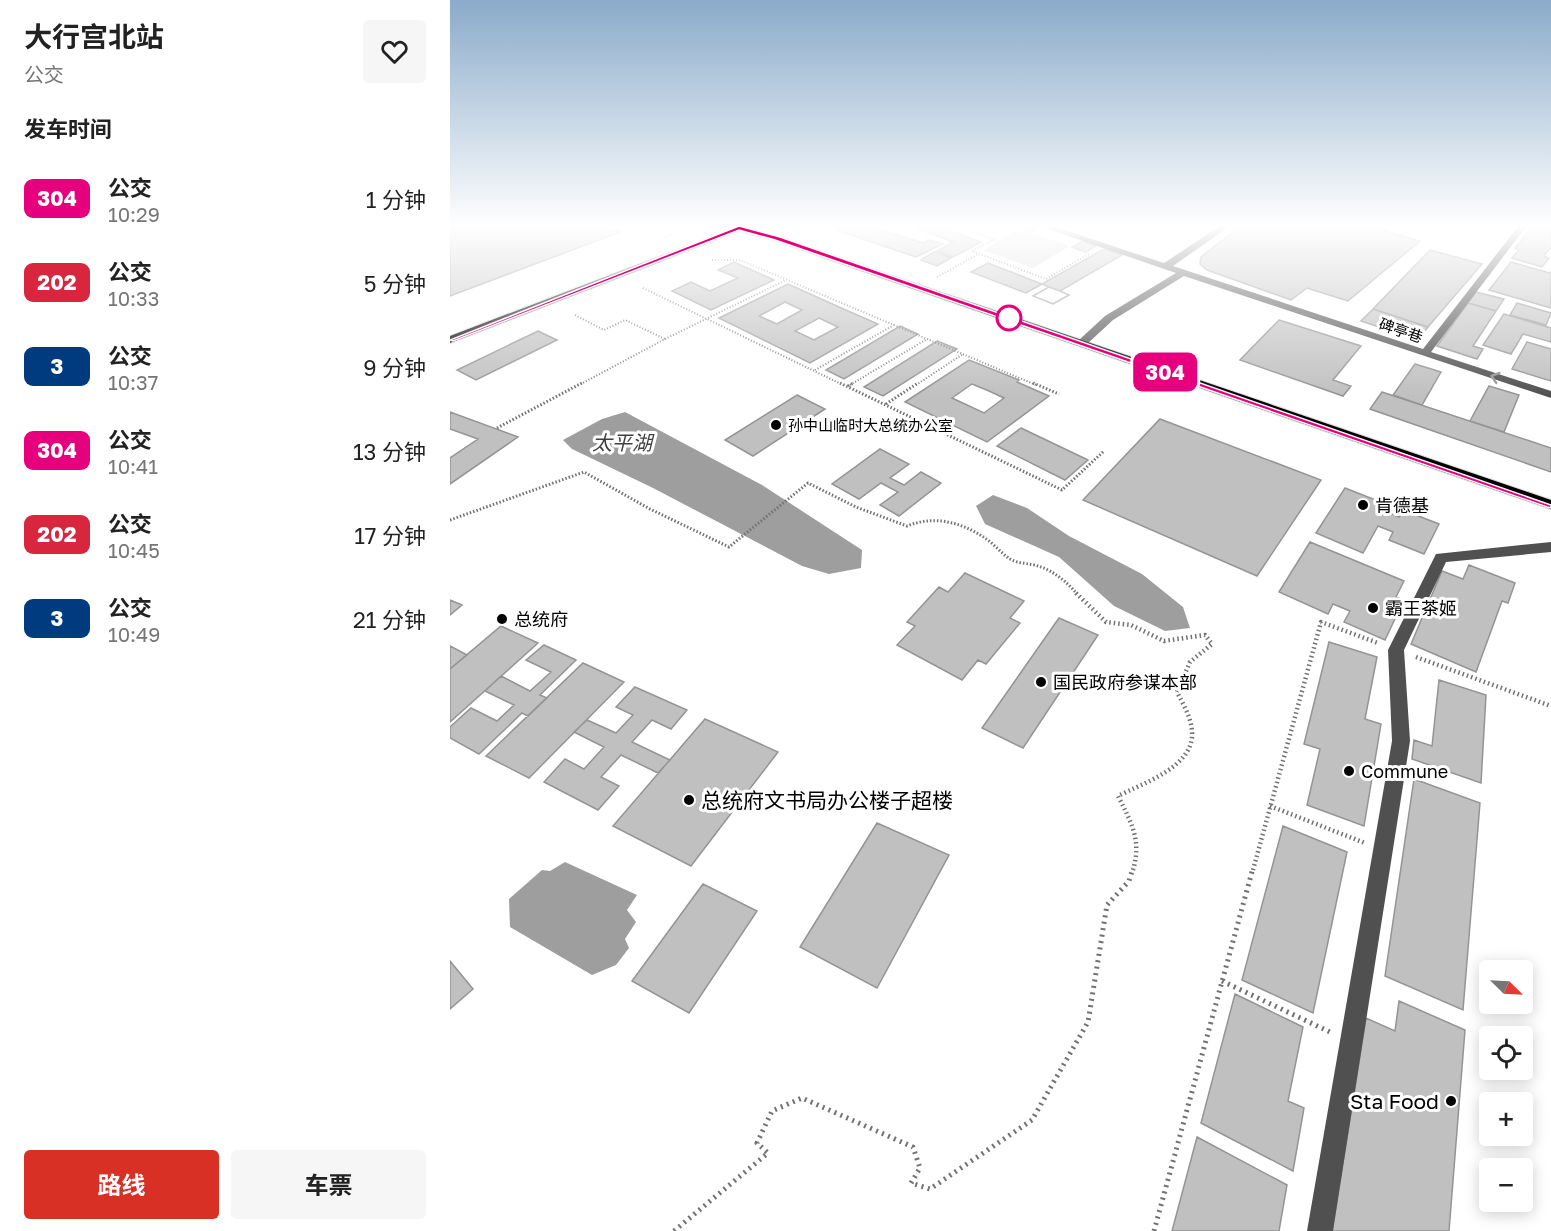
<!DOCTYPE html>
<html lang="zh">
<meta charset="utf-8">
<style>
:root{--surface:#fff;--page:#f6f6f6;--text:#222;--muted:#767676;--accent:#d93025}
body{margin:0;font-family:"Golos Text","Noto Sans SC",sans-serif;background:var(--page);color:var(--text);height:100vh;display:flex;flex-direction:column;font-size:22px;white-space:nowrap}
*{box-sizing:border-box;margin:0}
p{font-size:20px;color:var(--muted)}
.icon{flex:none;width:33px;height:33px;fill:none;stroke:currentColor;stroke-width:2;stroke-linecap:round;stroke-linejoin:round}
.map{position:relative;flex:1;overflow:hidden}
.sheet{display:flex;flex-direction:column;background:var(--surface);width:450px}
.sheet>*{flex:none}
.badge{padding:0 12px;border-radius:9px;font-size:21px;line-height:39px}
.needle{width:39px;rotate:114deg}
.fabs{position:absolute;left:1029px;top:960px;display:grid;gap:12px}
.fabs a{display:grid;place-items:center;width:54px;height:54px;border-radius:6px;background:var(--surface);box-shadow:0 3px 15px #0003;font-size:30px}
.map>.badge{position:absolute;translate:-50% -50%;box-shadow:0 0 0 3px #fff}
h2{padding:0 24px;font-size:22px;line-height:54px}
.round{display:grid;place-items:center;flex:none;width:63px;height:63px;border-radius:6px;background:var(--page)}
.summary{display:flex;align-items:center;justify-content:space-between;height:102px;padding:0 24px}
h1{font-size:28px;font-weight:700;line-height:45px}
.primary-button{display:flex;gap:12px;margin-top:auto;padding:12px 24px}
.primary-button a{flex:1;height:69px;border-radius:6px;background:var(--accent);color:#fff;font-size:24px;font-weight:700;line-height:69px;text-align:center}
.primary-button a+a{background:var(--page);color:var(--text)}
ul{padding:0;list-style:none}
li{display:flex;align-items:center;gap:18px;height:84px;padding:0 24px}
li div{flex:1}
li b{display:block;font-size:22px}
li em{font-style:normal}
li .badge{min-width:66px;font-weight:700;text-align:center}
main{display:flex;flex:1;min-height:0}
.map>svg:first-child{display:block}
.green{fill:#d7d7d7}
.water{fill:#9e9e9e}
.building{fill:#c0c0c0;stroke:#949494;stroke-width:1.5;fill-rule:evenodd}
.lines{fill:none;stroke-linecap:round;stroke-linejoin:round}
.major-casing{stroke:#dbdbdb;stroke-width:2}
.path-far3{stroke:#727272;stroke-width:2;stroke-dasharray:1 2;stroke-linecap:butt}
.path-far2{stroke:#727272;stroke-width:3;stroke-dasharray:1.5 2;stroke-linecap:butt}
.path-far1{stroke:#727272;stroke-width:4.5;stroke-dasharray:1.5 3;stroke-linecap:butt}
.path{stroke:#727272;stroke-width:5;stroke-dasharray:2 4.5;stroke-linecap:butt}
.minor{fill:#505050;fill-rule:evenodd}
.major{fill:#000;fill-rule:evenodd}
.oneway{stroke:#969696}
.line{fill:#e6007e;stroke:#fff;stroke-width:1.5}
.stop-dot{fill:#fff;stroke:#e6007e;stroke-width:3}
.poi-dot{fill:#000;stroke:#fff;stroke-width:2}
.labels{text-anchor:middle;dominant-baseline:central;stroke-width:6;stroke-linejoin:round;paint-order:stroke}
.far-street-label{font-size:15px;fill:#000;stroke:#fff}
.far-poi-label{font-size:15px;fill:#000;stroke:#fff;text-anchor:start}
.poi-label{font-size:18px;fill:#000;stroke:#fff;text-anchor:start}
.water-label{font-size:20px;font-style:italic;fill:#3f3f3f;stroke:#fff}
.near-poi-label{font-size:21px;fill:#000;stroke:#fff;text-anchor:start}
</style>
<main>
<section class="sheet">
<div class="summary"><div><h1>大行宫北站</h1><p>公交</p></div><a class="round"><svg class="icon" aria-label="heart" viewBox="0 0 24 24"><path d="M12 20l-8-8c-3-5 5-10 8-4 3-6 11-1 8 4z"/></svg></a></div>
<h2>发车时间</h2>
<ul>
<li><span class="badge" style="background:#e6007e;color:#fff">304</span><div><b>公交</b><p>10:29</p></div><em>1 分钟</em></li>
<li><span class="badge" style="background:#d7263d;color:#fff">202</span><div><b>公交</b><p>10:33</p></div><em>5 分钟</em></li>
<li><span class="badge" style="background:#003b80;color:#fff">3</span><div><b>公交</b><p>10:37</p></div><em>9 分钟</em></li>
<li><span class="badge" style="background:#e6007e;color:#fff">304</span><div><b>公交</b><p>10:41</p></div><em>13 分钟</em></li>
<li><span class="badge" style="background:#d7263d;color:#fff">202</span><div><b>公交</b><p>10:45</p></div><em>17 分钟</em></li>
<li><span class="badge" style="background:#003b80;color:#fff">3</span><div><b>公交</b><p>10:49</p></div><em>21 分钟</em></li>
</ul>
<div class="primary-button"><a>路线</a><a>车票</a></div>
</section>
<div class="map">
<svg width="1101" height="1231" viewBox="0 0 1101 1231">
<rect width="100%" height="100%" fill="#fff"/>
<path class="green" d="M569,229L620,246L583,268L533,250Z"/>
<path class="water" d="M175,412L312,485L412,550L411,568L379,574L352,566L203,488L122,449L113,440L152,419Z
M543,495L577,508L619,536L692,574L733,607L740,628L715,631L664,606L609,557L535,524L526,506Z
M115,862L187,895L177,910L186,922L175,939L179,948L166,965L142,975L60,927L59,899L92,870L100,871Z"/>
<path class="building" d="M0,224H140L170,232L0,296Z
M372,224H401L389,230Z
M404,224H412L473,243L479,240L493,244L466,257L389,231Z
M479,224H508L497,229L531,242L503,257L487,251L503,242L468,229Z
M562,224H582L590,227L583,231Z
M793,224H912L970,241L898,301L857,288L841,300L757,270L750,264L751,257Z
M1085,224H1101V247L1094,256L1099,258L1092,267L1062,258L1069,250L1065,248Z
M633,241L646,246L636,252L622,247Z
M654,249L672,255L610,291L619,295L603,304L583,296L599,287L592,284Z
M980,250L1032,264L978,327L923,309Z
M484,252L501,258L487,266L471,260Z
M284,262L324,280L261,310L222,291L241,282L260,291L288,278L268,270Z
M1061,262L1100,273L1101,271V308L1039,290Z
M538,263L592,284L576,293L521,272Z
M338,284L389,307L428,324L360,363L269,318ZM335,302L352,310L327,324L309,316ZM369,318L388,327L364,340L345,331Z
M599,287L610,291L619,295L603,304L583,296Z
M1026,292L1054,299L1046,311L1018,303Z
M1018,303L1046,311L1023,346L1033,349L1027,359L987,346Z
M1067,303L1101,313L1096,325L1060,315Z
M923,309L978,327L967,340L911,321Z
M1054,314L1101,328V342L1073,334L1061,354L1033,345Z
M829,320L911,346L883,380L901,386L893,396L790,360Z
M450,326L468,334L394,379L376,370Z
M88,331L107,340L26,380L7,370Z
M487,341L507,349L433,396L414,387Z
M1077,342L1101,349V381L1062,369Z
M519,360L569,380L567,382L599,396L537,442L455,402ZM522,384L539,391L554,398L534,413L502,398Z
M965,364L991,372L972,405L943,395Z
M1039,386L1069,395L1054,432L1020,421Z
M932,392L1101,448V472L920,409Z
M347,395L375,409L303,456L275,440Z
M0,412L68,437L0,484V458L28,439L0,429Z
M710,419L871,480L807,576L633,500Z
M571,428L638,460L615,480L547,446Z
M430,449L459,464L440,478L454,485L471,472L491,483L449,516L430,505L448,492L431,483L409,499L382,484Z
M895,488L941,506L937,512L949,517L953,510L989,524L974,554L939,540L943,532L928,526L913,553L866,533Z
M860,542L954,581L946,597L954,600L935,640L894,622L900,611L883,604L878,614L829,592Z
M1019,565L1065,583L1058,603L1052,601L1026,672L961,644L992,571L1013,579Z
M515,573L574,601L560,618L570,623L536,664L528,660L512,680L447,645L465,626L457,622L489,587L498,592Z
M0,600L12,605L0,615Z
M609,618L648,635L573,748L532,728Z
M51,626L88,643L0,722V669Z
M879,642L927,657L915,719L931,724L914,826L857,805L870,749L854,744Z
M94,645L126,660L90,695L97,698L78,716L72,713L29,754L0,738V727L21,708L47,721L64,705L35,691L51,676L80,691L101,672L76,660Z
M0,646L17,655L0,669Z
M133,663L174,682L79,778L36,756Z
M989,680L1036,695L1031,783L962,759L964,740L982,746Z
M185,687L237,710L221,729L202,720L182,742L220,760L208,773L171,755L151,777L169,786L148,810L94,782L115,759L134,769L154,747L124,732L137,720L166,733L183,715L166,707Z
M255,719L328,752L241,866L163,826Z
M964,779L1030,803L1013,1010L935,976Z
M427,823L499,855L427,988L350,947Z
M833,826L897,852L863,1013L792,980Z
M253,884L307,911L239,1013L182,981Z
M0,961L23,989L0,1009Z
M785,994L853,1027L838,1101L854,1108L843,1171L751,1123Z
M949,1001L1015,1030L999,1231H882L916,1018L945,1031Z
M747,1137L837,1185L829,1231H722Z"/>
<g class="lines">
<defs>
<path id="major" d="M261,224H276L330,237L1101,500V509L324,241L288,232L0,343V336L278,230Z"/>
</defs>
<use href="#major" class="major-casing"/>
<path class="path-far3" d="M501,224L544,240L522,251L596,279L639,254
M350,228L363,233
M216,238L229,229L218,224
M262,260H290L586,385
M487,277L529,254
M193,288L393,385
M125,315L154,330L175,320L215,339L129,385
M215,339L336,280
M365,370L444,325
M400,385L477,339
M466,385L513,354"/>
<path class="path-far2" d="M390,383L612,490L654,451
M583,383L609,394
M398,386L403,383
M436,404L468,383
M47,428L132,383
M0,520L134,472L200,509L279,547L358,483L406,507L457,526C484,515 511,522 535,538C544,544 551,553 560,559C568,564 581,563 591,567C605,572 618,583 627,594"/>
<path class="path-far1" d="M626,593L656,622L681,625L714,641L755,635L762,644L740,662L727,692C733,704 741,717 742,731C745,767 693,783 668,796C681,822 692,840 683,870
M966,657L1101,706
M820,806L915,843
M803,870L871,622L928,643"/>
<path class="path" d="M772,981L880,1032
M224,1231L318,1153L307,1143L322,1111L352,1098L463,1147L470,1168L461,1183L480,1189L582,1120L638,1022L657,905L679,881L683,868
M704,1231L803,868"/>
<path class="minor" d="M583,224H596L714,263L773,224H783L723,266L973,349L1070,224H1078L981,352L1101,391V398L734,276L663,320L636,345H628V341L655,316L726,273Z
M1101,542V552L996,562L954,650L960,741L883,1231H857L942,741L938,650L986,554Z"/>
<use href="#major" class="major"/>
</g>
<defs><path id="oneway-chevron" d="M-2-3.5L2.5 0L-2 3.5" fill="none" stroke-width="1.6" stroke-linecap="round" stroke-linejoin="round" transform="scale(1.5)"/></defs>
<use class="oneway" href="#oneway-chevron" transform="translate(1045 377) rotate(-162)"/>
<linearGradient id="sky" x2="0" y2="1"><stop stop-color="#8aabca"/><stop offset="0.57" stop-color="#fff"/><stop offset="1" stop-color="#fff" stop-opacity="0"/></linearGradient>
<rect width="1101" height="396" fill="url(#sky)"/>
<path class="line" d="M289,226L330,237L1101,505V508L1097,507L325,240L289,230L3,341L0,340Z"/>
<circle class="stop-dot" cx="559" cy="318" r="12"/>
<g class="poi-dot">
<circle cx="326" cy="425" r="6"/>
<circle cx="913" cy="505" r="6"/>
<circle cx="923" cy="608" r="6"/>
<circle cx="52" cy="619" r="6"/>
<circle cx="591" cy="682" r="6"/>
<circle cx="899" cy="771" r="6"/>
<circle cx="239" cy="800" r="6"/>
<circle cx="1001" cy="1101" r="6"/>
</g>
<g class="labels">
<g class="far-street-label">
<text transform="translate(951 330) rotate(19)">碑亭巷</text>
</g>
<g class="far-poi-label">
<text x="338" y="425">孙中山临时大总统办公室</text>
</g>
<g class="poi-label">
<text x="925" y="505">肯德基</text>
<text x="935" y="608">霸王茶姬</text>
<text x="64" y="619">总统府</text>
<text x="603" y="682">国民政府参谋本部</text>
<text x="911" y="771">Commune</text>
</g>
<g class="water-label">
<text x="172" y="442">太平湖</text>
</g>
<g class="near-poi-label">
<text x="251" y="800">总统府文书局办公楼子超楼</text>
<text x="989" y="1101" text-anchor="end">Sta Food</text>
</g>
</g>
</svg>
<div class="fabs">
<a><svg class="needle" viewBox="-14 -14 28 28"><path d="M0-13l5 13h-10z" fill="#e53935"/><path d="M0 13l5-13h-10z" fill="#767676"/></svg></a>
<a><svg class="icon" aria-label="locate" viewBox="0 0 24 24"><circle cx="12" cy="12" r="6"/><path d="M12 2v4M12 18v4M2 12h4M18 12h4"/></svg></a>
<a>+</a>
<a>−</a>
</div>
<b class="badge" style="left:715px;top:372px;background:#e6007e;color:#fff">304</b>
</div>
</main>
